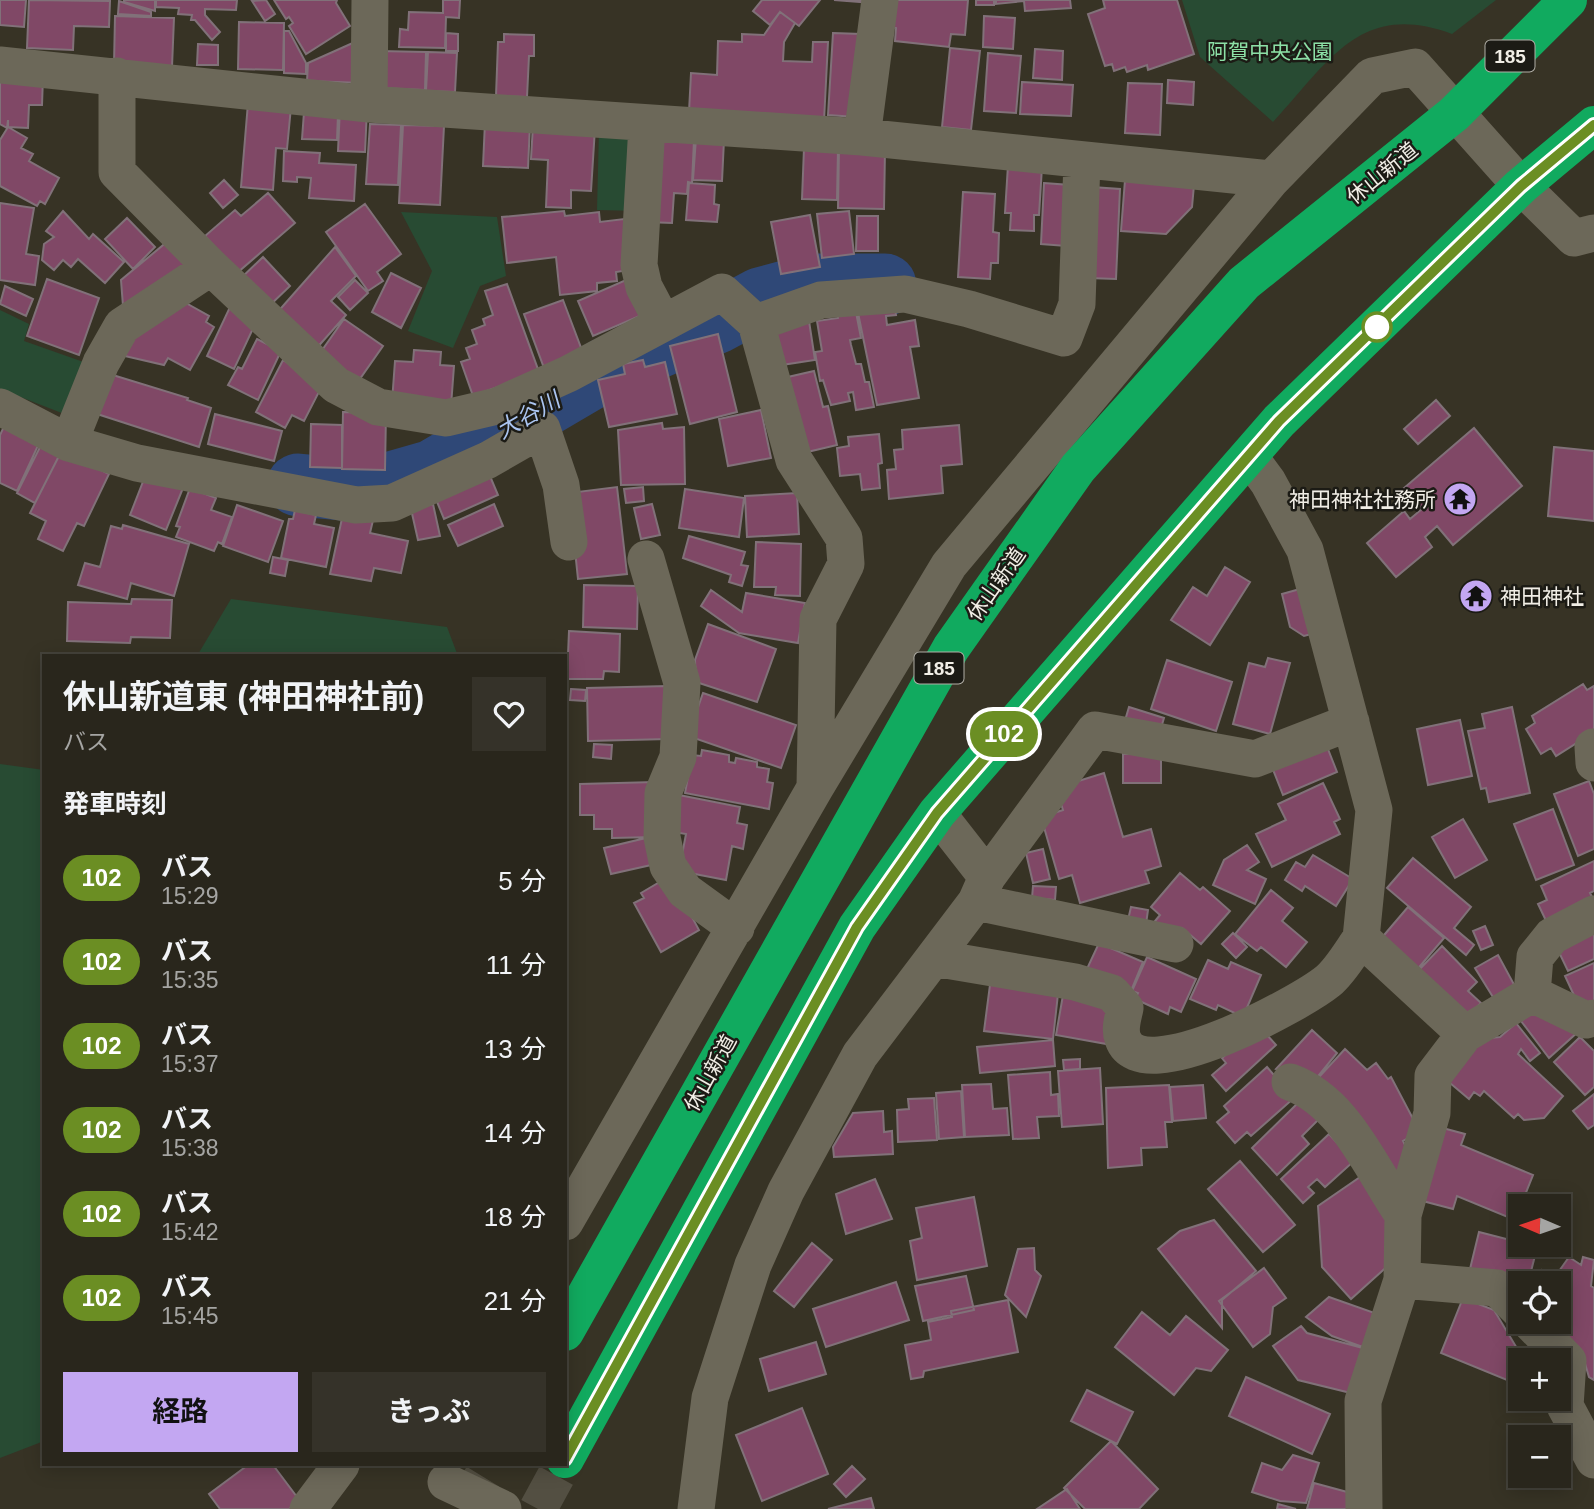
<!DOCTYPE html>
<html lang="ja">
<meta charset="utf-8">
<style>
:root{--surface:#29261c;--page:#353229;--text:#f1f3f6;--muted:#a5a5a3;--line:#45433b;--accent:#c3a7f2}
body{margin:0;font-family:Helvetica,"Noto Sans JP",sans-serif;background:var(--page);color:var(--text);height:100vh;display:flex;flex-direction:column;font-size:26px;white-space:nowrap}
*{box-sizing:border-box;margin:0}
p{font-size:23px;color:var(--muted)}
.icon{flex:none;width:38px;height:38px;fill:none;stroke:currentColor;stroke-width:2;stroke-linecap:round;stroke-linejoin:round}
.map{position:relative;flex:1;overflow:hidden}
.sheet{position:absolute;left:42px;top:654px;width:525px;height:812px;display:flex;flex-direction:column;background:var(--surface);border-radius:0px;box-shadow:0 4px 18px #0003,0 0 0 2px var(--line)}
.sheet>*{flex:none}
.badge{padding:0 14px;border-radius:23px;font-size:24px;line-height:46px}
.needle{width:46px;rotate:272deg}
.fabs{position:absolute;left:1508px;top:1194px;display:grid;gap:14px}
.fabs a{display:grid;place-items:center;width:63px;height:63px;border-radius:0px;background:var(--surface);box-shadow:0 4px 18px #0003,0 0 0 2px var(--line);font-size:35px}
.map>.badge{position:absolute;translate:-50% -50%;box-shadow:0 0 0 4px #fff}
h2{padding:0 21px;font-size:26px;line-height:63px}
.round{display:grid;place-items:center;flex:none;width:74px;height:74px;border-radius:0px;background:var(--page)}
.overview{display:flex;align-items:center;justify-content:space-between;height:119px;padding:0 21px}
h1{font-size:33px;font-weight:700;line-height:52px}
.action{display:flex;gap:14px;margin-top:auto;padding:14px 21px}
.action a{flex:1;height:80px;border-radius:0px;background:var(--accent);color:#111;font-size:28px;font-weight:700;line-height:80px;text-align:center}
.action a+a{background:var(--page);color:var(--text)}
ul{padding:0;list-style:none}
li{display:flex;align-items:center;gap:21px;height:84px;padding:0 21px}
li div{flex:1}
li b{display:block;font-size:26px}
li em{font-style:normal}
li .badge{min-width:77px;font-weight:700;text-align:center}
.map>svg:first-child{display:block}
.green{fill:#284b33}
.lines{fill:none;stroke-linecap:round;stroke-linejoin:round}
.river{stroke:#2f4877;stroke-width:63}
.building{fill:#804866;stroke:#817179;stroke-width:2}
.highway-tunnel{stroke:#534f42;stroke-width:38;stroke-dasharray:38 19;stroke-linecap:butt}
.minor{stroke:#6c6859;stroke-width:37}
.highway{stroke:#11aa5f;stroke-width:38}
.line-casing{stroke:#fff;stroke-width:16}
.line{stroke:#6b8e23;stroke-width:10}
.stop-dot{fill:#fff;stroke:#6b8e23;stroke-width:3.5}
.labels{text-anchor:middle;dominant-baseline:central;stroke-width:5;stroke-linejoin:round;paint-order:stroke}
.shield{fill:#1c1b15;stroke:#b1afa7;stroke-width:2}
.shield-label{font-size:19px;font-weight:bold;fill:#f1eee6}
.park-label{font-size:21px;fill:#8ce0a6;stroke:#1c1b15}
.street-label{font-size:21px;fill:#f1eee6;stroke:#1c1b15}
.poi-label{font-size:21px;fill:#f1eee6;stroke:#1c1b15;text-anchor:end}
.water-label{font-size:23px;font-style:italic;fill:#abc5f1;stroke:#1c1b15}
</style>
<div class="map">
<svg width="1594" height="1509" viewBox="0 0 1594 1509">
<rect width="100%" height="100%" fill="#373325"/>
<path class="green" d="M1182,0H1496L1452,34C1360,0 1329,62 1273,122L1200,57Z
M599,130L643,133L639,211L597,210Z
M401,212L497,217L506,276L480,286L453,348L408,331L432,271Z
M0,310L29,324L24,341L92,365L72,417L0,389Z
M231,599L447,627L458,656H197Z
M0,764L44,770V1441L0,1458Z"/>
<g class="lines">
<path class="river" d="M298,485L363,491L433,471L606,369L717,322L760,299L812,285H885"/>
</g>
<path class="building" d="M0,0H26L24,27L0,25Z
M29,0L110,1L109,27L74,26L73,50L27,48Z
M124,0H155V11L124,2Z
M156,0H237L236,10L205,9V15L220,32L212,40L195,20H191L192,15L178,14L179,8L156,7Z
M266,0L275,14L265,21L252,1Z
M274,0H337L336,3L350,26L306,54L289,26L293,23L289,17L286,19Z
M443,0H460L459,18L446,17L445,48L399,47L400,29L408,30L409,12L443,13Z
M762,0H820L799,26L780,12L770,25L753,11Z
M834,0H872V3Z
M891,0H968L965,35L951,34L949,47L895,41L896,28L888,27Z
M976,0H994V5H976Z
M996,0H1070L1071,8L1025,11L1024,1L996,4Z
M1103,0H1177L1194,54L1148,70L1147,65L1127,72L1125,67L1114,71L1112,64L1105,66L1088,14L1105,8Z
M119,1L151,12V16L118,14Z
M780,12L795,23L784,42L783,61L812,62L813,42H828L824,121L689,112L691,73L717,75L718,41L742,42V34L764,35Z
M115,16L174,18L172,67L114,65Z
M984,16L1015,18L1013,49L983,47Z
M239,22L284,23L283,70L238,69Z
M284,31H289L306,63V74L284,73Z
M446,33L458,34V51H446Z
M833,33L861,34L856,117L828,115Z
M504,34L534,35V56H529L527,97L496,96L498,42H504Z
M355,42L364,83L307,81L308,63Z
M198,44L218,45V65H197Z
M950,48L980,51L971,130L942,127Z
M1035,49L1063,51L1062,80L1033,78Z
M379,51L426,52L425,90L377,88Z
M428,52L457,53L455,92L426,91Z
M988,53L1021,56L1016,113L984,111Z
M0,74L43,77L42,105H29L28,128L8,127V120L7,128L0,124Z
M1168,80L1194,82L1193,105L1167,103Z
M1022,82L1073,85L1071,116L1020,114Z
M1128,83L1162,84L1160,135L1125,133Z
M248,103L291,107L287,149L276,148L273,190L241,187Z
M340,107L367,109L365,152L338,151Z
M304,112L338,114L337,140L302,139Z
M485,122L530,124L528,168L483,166Z
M370,124L401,125L398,185L366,184Z
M403,125L444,126L440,205L399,203Z
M533,125L595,128L591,191L571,190V208L546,207L548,160L531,159Z
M8,127L27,138L21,148L33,154L29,161L59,178L45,204L40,201L37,206L0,186V140Z
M653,137L694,140L692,183L688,182L687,194L674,193L672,223L647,222Z
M696,138L724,140L722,181L693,180Z
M804,148L838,149L837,200L802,199Z
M839,149L885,150L884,209L838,208Z
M284,151L320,153L319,163L356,165L354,201L309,198L311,178L297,177V182L283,181Z
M1008,165L1042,167L1039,215H1034V231L1010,230L1011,213H1005Z
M224,180L238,195L223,208L210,193Z
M1125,180L1194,185L1192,207L1166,234L1121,231Z
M689,183L715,185L714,204L719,205L717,222L686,220Z
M1044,183L1070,185L1066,246L1041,244Z
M1092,187L1120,189L1116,279L1088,278Z
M963,192L995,194L993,232L999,233L998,263H991L990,279L958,277Z
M268,193L295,223L237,273L205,236L235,210L241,216Z
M0,203L34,208L26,254L39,256L35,285L0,280Z
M365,204L401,254L377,272L383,281L368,291L326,232Z
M63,211L89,239L93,234L124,262L105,283L78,259L71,267L63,260L54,270L42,260L44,244L54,237L46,231Z
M564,211L565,216L599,212L600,222L624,219L629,270L616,272L617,281L597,283V291L560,295L556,257L507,263L502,217Z
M849,211L854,254L822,258L817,214Z
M810,215L820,267L781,274L771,222Z
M857,216H878V251H856Z
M127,218L155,247L133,269L105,239Z
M168,241L189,268L123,306L121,280Z
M335,247L356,276L331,301L346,315L315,350L275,315Z
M263,257L290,286L267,308L240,279Z
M391,273L421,288L401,328L372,312Z
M47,279L99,298L79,355L27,336Z
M355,280L368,293L350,310L338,297Z
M626,280L642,315L593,336L578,301Z
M507,284L539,372L473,396L461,362L470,359L466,348L477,344L472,330L485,325L483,319L493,315L485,291Z
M5,286L33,299L26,316L0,304Z
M177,298L209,316L206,322L214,327L190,370L168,358L164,365L116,354Z
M563,300L583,353L544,368L524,314Z
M894,303L896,315L886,316L887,325L915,320L919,346L910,347L919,398L877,405L857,308Z
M230,307L257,320L234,369L207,356Z
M855,307L861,338L850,340L851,345L856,364H861L865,382H869L874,407L856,410L853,392L848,393L850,401L831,405L823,380L820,381L815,352L822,351L817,321L838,318L837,310Z
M344,319L383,346L357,383L318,356Z
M809,321L815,360L775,366L768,328Z
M718,334L737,412L690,424L670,346Z
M257,339L281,351L258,400L228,385L238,367L242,369Z
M414,350L441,352L440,365L454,366L451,406L392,402L395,361L413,362Z
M283,360L324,382L304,421L292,415L285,428L256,412Z
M643,360L645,367L665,362L677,414L609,427L598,380L625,374L623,364Z
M814,371L823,407L828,406L837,445L803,453L779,379Z
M103,372L188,398L187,400L211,408L199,447L91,412Z
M1436,400L1450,416L1418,444L1404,429Z
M761,410L771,458L728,466L719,419Z
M343,412L386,413L385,470L342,469Z
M215,414L282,431L274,461L208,444Z
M7,420L42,437L17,491L0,483V435Z
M662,423L663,429L684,427L685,484L621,485L618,430Z
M311,424L342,425V468L310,467Z
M959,425L962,464L941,466L943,493L889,499L887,470L896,469L894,450L903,449L902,430Z
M1474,428L1522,486L1453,545L1437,526L1425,537L1432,547L1396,577L1367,543L1404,511L1410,519L1422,509L1404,488Z
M879,434L882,463L878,464L880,488L862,490L860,474L840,476L837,448L849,446L848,437Z
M43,441L62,450L35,503L17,493Z
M1554,447L1594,451V521L1548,516Z
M62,450L109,474L84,526L77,523L63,551L38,539L46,521L30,513Z
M487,469L498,495L444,519L433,492Z
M146,474L183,488L166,530L130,515Z
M617,487L627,574L578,579L569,493Z
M643,487L644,501L626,503L624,489Z
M190,488L216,498L211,510L232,517L222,544L218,542L214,551L176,537L180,527L176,526Z
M685,489L744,498L739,537L679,528Z
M797,493L799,534L747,537L745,496Z
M433,504L440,536L418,540L411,509Z
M494,504L503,526L458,546L448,525Z
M652,504L660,535L641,539L634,508Z
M237,505L283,521L268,562L223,546Z
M344,509L374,516L370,533L408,541L401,573L374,568L371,581L330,574Z
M295,510L316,515L314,524L334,528L326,567L281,558L289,519H293Z
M123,525L189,544L174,596L131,583L127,599L78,585L85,563L100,567L111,526L122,529Z
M689,536L745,552L741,565L748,566L742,586L729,582L731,575L683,558Z
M756,542L801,544L800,596L775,595L776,587H754Z
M273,557L288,560L285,576L270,573Z
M1225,567L1250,582L1210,645L1171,620L1193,587L1207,596Z
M584,585L638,586L637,629L583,627Z
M1307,587L1319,632L1304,636L1290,627L1282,594Z
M711,590L742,612L746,593L805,603L798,643L739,633L701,606Z
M132,599L172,600L170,638L131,637L130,643L67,641L68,602L131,604Z
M708,624L776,649L757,702L696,682L695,660Z
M569,631L620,634L619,672L604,671L603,679H567Z
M1268,658L1290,663L1270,734L1233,724L1249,663L1265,667Z
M1167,660L1232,682L1216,731L1151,709Z
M1583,684L1587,690L1594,686V732L1556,756L1551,748L1541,754L1526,729L1535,723L1532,716Z
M667,686L668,739L588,741L587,688Z
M571,689L586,690L585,701L570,700Z
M703,693L796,725L781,768L688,736Z
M1129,707L1164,718L1161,728L1124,724Z
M1512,707L1530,793L1489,802L1486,788L1481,789L1468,731L1485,728L1482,714Z
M1460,720L1472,776L1428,785L1417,729Z
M1324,739L1337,772L1283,795L1270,762Z
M594,744L612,745L611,759L593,757Z
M702,750L729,755V762L735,763L736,758L757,762V767L769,769L767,782L773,783L769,809L685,793L692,755L701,756Z
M1123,754H1161V783H1123Z
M1104,773L1123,837L1151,829L1161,866L1145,871L1149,883L1080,903L1072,875L1059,879L1041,817L1063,810L1056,788Z
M1589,781L1594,794V849L1578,856L1554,794Z
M655,782V837L612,838V829H594V815H580V784Z
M1323,783L1340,819L1334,822L1340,834L1272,867L1256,834L1286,820L1278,804Z
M674,794L740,807L737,823L747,825L743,849L732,846L726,880L679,871L686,834L668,831Z
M1553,809L1574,865L1536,880L1514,824Z
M1463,819L1487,860L1455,878L1432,837Z
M646,838L660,863L611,874L604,848Z
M1247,845L1259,862L1247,870L1266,879L1255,904L1213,885L1224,860Z
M1043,849L1050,879L1033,883L1026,853Z
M1313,855L1353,879L1336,906L1305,886L1302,891L1285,880L1296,862L1305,867Z
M1413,858L1471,907L1454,928L1474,945L1466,955L1387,888Z
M1594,861V891L1590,893L1594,901L1550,929L1538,904L1547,900L1541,886Z
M1180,873L1200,890L1203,887L1230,911L1201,944L1182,928L1151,926L1160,915L1151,907Z
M670,876L699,930L661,952L634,903L644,898L641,893Z
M1033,886L1056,887L1055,900L1032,898Z
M1271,890L1293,908L1282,921L1307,942L1286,967L1261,947L1257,951L1235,934Z
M1131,907L1148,910L1146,924L1128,920Z
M1408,907L1444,938L1415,972L1379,941Z
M1485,926L1493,945L1481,950L1473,931Z
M1594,926V959L1568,971L1555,944Z
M1233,933L1247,947L1236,958L1222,944Z
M1099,943L1143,962L1131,991L1086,971Z
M1442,946L1477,982L1468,991L1481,1003L1464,1020L1416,973Z
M1498,955L1517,990L1496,1002L1475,968Z
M1147,957L1196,979L1181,1012L1170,1007L1168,1014L1135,999L1138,993L1132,991Z
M1208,960L1228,969L1231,962L1261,975L1243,1017L1218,1005L1216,1010L1190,999Z
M1594,963V1006L1578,1004L1565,976Z
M991,977L1059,985L1053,1039L984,1031Z
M1063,995L1119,1005L1112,1045L1056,1035Z
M1545,1003L1579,1031L1549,1058L1521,1021Z
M1516,1023L1540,1053L1530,1061L1521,1049L1518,1054L1563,1096L1544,1118L1524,1120L1518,1114L1514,1118L1484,1091L1480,1096L1474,1092L1469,1099L1444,1078L1478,1039L1500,1037Z
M1258,1025L1276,1045L1226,1091L1212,1075L1226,1063L1222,1058Z
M1312,1030L1337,1053L1315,1080L1276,1069Z
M1580,1037L1594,1051V1087L1585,1095L1554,1062Z
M1053,1040L1055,1066L980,1073L977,1047Z
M1345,1049L1367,1070L1376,1063L1388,1079L1391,1077L1420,1132L1403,1141L1414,1163L1386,1177L1319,1077Z
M1080,1059V1069L1064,1070L1063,1060Z
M1267,1067L1294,1098L1251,1136L1247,1132L1235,1143L1217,1122L1229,1112L1224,1106Z
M1100,1068L1103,1124L1062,1127L1058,1071Z
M1050,1072L1051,1095L1058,1094L1059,1116L1037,1117L1039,1138L1013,1139L1008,1075Z
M991,1084L993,1109L1007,1108L1009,1135L965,1137L962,1085Z
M1169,1085L1172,1122H1165L1167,1147L1141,1148L1142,1165L1108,1168L1106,1088Z
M1203,1085L1206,1118L1173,1121L1170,1087Z
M961,1091L964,1137L939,1139L936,1093Z
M1594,1094V1125L1588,1129L1573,1111Z
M934,1098L937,1140L898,1142L897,1110L909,1109L908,1099Z
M1303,1098L1321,1117L1302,1136L1309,1144L1277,1175L1252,1148Z
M883,1111L884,1132L892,1131L893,1154L834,1157L833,1147L853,1113Z
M1439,1127L1465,1134L1461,1145L1533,1175L1515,1220L1457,1196L1453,1209L1415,1199Z
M1329,1134L1354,1161L1325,1187L1317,1179L1308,1187L1314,1193L1303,1203L1281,1179Z
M1240,1161L1295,1225L1263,1252L1208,1189Z
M1366,1173L1385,1201L1391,1263L1351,1299L1322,1267L1318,1206Z
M875,1179L892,1219L846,1234L836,1194Z
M974,1197L987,1266L917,1280L910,1241L922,1238L916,1208Z
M1214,1220L1256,1271L1222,1300V1328L1158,1249L1180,1231Z
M1479,1232L1514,1241L1521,1238V1244H1538L1528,1283L1470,1269Z
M812,1243L832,1260L794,1307L774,1291Z
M1034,1248L1035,1270L1041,1276L1026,1317L1005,1295L1018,1249Z
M1569,1257L1581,1265L1583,1257L1594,1260L1591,1286L1594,1288V1380L1589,1377L1581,1350L1548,1321H1559V1283H1539L1542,1270L1557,1274Z
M1264,1268L1286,1298L1273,1307L1270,1334L1253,1347L1219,1301Z
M966,1276L974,1310L923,1321L915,1286Z
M896,1282L909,1320L826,1347L813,1309Z
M1329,1297L1386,1317L1374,1351L1332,1336L1306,1317Z
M1463,1298L1494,1310L1524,1360H1521V1370L1513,1367L1507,1380L1441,1353Z
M1008,1300L1018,1352L924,1371L923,1377L911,1379L905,1345L931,1340L928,1322L952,1317L951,1311Z
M1142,1312L1170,1335L1186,1316L1228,1350L1211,1371L1196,1368L1174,1395L1115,1347Z
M1301,1326L1307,1333L1374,1351L1363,1396L1298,1380L1273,1346Z
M816,1342L826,1374L769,1391L760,1359Z
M1246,1377L1330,1414L1312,1454L1229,1416Z
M1087,1390L1133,1412L1117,1444L1071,1421Z
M802,1408L828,1474L762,1501L736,1435Z
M1111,1441L1158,1489L1139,1509H1085L1064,1488Z
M1293,1455L1319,1463L1306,1503L1280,1501L1252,1492L1262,1463L1282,1470Z
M248,1465H273L300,1501L289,1509H220L209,1494Z
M852,1466L865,1479L846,1497L834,1484Z
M1314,1483L1362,1496L1358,1509H1307Z
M1067,1489L1080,1509H1037Z
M871,1498L874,1509H828Z
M1278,1504L1296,1509H1277Z"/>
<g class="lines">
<path class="highway-tunnel" d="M463,1509L490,1465
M538,1509L562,1465"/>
<path class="minor" d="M0,65L369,104L862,137L1272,179
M117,76V172L211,267L336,385L378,407L446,418L497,406L568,374L722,292L756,323L794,460L844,538L846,564L818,619L815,787
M369,104L370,0
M647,125L639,265L644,287L662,321
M862,137L880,0
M756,323L821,300L905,294L969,309L1064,338L1077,304L1082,161
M0,407L69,443L137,463L356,505L392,503L488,460L542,429L561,485L569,542
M69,443L101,363L122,326L211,267
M1249,456L1268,482L1305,550L1374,810L1361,938L1465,1034
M646,559L682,683L678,757L663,793L662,837L668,866L685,891L736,928
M1593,747L1594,763
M987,877L1095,730L1255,759L1351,722
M976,902L1175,944
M934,958L1075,982L1112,993L1125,1008C1123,1018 1119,1029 1123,1039C1141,1091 1301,1003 1328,981C1341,970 1351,952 1361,938
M1532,994L1535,957L1552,936L1594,914
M1290,1082C1345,1102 1370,1167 1403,1215
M565,1222L815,788L949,565L1272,179L1372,76L1415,67L1521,186L1574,238L1594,233
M1402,1280L1497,1288L1521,1312
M1529,1321L1568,1361L1565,1406L1594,1460
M446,1482L503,1509
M308,1509L341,1465
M696,1509L710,1398L753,1265L786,1191L860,1055L976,902L987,877L937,813
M1364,1509L1363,1401L1402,1280L1403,1215L1432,1113L1433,1076L1465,1034L1532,994L1586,1020L1594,1018"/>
<path class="highway" d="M565,1332L951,648L1078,468L1244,283L1454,114L1568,0
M565,1459L857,927L937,813L1279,421L1521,186L1594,125"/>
</g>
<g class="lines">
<defs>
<path id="line" d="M565,1459L857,927L937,813L1279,421L1521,186L1594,125"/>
</defs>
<use href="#line" class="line-casing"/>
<use href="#line" class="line"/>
</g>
<defs>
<symbol id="temple-disc" viewBox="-11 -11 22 22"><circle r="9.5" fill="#c3a7f2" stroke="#1c1b15"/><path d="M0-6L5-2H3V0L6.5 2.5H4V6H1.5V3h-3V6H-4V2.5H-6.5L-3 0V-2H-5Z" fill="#111"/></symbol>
</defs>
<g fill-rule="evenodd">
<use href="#temple-disc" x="1441" y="480" width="38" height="38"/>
<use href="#temple-disc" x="1457" y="577" width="38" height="38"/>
</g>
<circle class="stop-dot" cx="1377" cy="327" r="14"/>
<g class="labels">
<g class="shield">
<rect x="1485.5" y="40.5" width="49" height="31" rx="5"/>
<rect x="914.5" y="652.5" width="49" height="31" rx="5"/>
</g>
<g class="shield-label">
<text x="1510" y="56">185</text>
<text x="939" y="668">185</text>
</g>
<g class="park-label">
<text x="1270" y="51">阿賀中央公園</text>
</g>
<g class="street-label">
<text transform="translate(1382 173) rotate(-39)">休山新道</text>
<text transform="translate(996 584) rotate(-55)">休山新道</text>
<text transform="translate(710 1073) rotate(-61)">休山新道</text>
</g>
<g class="poi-label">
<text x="1436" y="499">神田神社社務所</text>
<text x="1500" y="596" text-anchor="start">神田神社</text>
</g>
<g class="water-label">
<text transform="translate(528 415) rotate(-30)">大谷川</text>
</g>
</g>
</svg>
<div class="fabs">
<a><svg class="needle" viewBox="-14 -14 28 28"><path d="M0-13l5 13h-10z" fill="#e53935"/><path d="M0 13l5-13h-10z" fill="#a5a5a3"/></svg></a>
<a><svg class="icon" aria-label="locate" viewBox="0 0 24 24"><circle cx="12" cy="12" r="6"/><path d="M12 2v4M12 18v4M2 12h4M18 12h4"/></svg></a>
<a>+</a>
<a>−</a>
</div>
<b class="badge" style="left:1004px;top:734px;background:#6b8e23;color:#fff">102</b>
<section class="sheet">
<div class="overview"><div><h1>休山新道東 (神田神社前)</h1><p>バス</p></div><a class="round"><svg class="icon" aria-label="heart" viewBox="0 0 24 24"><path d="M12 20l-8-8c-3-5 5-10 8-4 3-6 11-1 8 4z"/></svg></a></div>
<h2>発車時刻</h2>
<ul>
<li><span class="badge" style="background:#6b8e23;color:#fff">102</span><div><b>バス</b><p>15:29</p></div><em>5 分</em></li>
<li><span class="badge" style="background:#6b8e23;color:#fff">102</span><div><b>バス</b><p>15:35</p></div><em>11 分</em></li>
<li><span class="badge" style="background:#6b8e23;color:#fff">102</span><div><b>バス</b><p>15:37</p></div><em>13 分</em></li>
<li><span class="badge" style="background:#6b8e23;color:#fff">102</span><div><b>バス</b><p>15:38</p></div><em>14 分</em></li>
<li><span class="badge" style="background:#6b8e23;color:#fff">102</span><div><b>バス</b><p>15:42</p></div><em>18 分</em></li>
<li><span class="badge" style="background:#6b8e23;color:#fff">102</span><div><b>バス</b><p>15:45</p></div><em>21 分</em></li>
</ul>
<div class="action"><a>経路</a><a>きっぷ</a></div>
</section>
</div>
